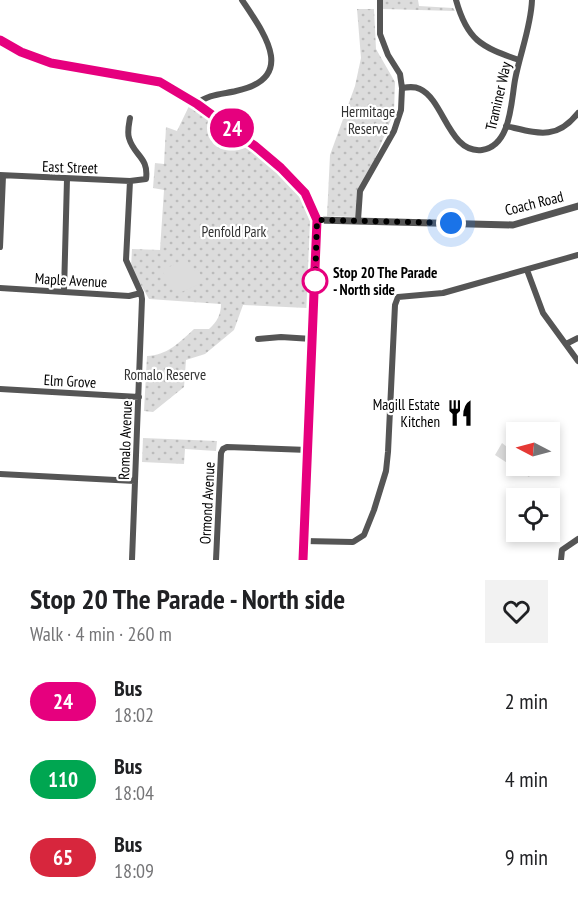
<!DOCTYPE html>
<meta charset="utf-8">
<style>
:root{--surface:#fff;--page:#f2f2f2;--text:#202124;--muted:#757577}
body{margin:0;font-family:"PT Sans Narrow",sans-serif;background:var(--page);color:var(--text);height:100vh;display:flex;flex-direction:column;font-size:22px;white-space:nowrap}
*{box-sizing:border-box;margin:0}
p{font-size:20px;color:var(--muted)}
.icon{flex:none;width:33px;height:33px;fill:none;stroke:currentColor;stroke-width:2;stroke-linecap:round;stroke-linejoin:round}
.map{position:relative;height:560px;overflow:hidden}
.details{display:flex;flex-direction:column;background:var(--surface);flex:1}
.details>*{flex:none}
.badge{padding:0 12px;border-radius:20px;font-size:21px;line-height:39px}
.needle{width:39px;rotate:276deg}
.buttons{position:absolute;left:506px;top:422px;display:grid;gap:12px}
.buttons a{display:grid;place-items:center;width:54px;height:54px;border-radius:0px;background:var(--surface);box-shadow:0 3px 9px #0003;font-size:30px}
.you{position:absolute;width:30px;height:30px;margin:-15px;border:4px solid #fff;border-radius:50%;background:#1a73e8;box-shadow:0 0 0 9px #1a73e833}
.map>.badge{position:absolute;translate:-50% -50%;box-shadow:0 0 0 3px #fff}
.round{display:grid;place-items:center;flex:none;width:63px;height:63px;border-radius:0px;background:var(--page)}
.head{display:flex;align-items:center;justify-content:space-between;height:102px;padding:0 30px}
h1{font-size:28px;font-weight:600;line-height:45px}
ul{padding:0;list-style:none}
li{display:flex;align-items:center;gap:18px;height:78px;padding:0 30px}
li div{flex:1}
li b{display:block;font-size:22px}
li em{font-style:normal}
li .badge{min-width:66px;font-weight:700;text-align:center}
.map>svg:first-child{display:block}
.grass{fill:url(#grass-tufts)}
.park{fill:url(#park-dots)}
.pitch{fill:#dcdcdc}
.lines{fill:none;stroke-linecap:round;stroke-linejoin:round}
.minor{stroke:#555;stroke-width:6}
.tertiary{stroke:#555;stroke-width:7}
.secondary{stroke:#222;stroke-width:8}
.line-casing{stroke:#fff;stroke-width:14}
.line{stroke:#e6007e;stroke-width:9}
.walk{stroke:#000;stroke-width:6;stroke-dasharray:0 10.8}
.stop-dot{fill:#fff;stroke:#e6007e;stroke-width:3}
.labels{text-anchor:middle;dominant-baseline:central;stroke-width:4.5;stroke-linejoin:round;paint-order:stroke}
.street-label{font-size:15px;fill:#000;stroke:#fff}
.park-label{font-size:15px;fill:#333;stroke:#fff}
.stop-label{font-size:15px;font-weight:bold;fill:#000;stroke:#fff;text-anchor:start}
.poi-label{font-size:15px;fill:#000;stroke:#fff;text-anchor:end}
</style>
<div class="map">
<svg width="578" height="560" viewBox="0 0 578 560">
<defs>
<pattern id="grass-tufts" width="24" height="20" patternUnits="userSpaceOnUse" patternTransform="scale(1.5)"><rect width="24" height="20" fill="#dcdcdc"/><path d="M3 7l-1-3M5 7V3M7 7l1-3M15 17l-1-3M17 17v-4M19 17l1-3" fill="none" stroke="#bbb"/></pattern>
<pattern id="park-dots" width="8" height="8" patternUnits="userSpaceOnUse" patternTransform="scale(1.5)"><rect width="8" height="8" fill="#dcdcdc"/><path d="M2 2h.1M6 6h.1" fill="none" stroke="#bbb" stroke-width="1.8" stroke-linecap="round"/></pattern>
</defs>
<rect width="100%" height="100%" fill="#fff"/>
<path class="grass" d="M502,443L516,454V465L532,466L530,470L532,472L529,477L495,455Z"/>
<path class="park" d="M381,0H418L419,6L453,8L455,11L383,9Z
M357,9H374L376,49L395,82L394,112L372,166L357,192L355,217L327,216L330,155L355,86L361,58Z
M190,104L269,163L288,180L303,199L313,225L307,308L243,305L234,330L205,354L186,360L184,387L153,412L144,411L147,356C166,356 180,342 194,329H209C217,322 221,314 221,304L149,299L131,268L132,249L160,250L164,190L153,188L155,163L164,164L166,127L177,131Z
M143,438L217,441L216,451L185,449L184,464L142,462Z"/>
<path class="pitch" d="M187,259L192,271L198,269L204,282L177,294L172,282L168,284L162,270Z"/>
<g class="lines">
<path class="minor" d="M456,0C467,40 481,47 519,60
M402,88C408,87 414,86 420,89C444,100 449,154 482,150C511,146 511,102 515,80C520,53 531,27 532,0
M197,104C207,94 224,94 236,91C298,78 264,33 242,0
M506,126C537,133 556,141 578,113
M0,175L130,181L146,179C149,157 134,156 129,138C127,132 129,124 130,118
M130,181L126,260L141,293L142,299L132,560
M358,220L360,191L394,131L401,110L402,88L400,74L388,55L380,34V0
M0,247L3,176
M527,270L543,313L578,361
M0,288L129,296L141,293
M64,292L67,179
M258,339L281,337L312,339
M566,344L578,338
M0,389L139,397
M0,474L135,481
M304,541L353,542L364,535L374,510L386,471L388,452L395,305L398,297L443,293L578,255
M216,560L221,453L223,449L227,447L308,450
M561,560L562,550L578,539"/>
<path class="tertiary" d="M0,40L21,52L51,63L160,82L197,104L247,140L281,168L305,193L317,220L513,225L578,206"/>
<path class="secondary" d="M303,560L317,220"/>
</g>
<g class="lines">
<defs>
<path id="line" d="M0,40L21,52L51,63L160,82L197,104L255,146L281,168L305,193L317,220L303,560"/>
</defs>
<use href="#line" class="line-casing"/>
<use href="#line" class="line"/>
<path class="walk" d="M315,281V286L317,220L451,223"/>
</g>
<defs>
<symbol id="restaurant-bare" viewBox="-9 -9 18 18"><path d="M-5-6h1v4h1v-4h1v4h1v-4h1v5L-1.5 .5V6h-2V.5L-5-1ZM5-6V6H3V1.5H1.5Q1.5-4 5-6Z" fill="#000" stroke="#fff" stroke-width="2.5" paint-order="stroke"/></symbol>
</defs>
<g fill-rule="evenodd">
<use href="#restaurant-bare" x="441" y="394" width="38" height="38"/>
</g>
<circle class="stop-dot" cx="315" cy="281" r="12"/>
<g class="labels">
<g class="street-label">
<text transform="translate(498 96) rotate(-77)">Traminer Way</text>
<text transform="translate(70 167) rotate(2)">East Street</text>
<text transform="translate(534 203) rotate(-14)">Coach Road</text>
<text transform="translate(71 280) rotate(3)">Maple Avenue</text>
<text transform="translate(70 381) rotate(3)">Elm Grove</text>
<text transform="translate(125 440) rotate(-88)">Romalo Avenue</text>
<text transform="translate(207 503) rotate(-87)">Ormond Avenue</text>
</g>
<g class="park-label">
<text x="368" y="111">Hermitage<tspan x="368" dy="17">Reserve</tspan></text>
<text x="234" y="231">Penfold Park</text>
<text x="165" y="374">Romalo Reserve</text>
</g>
<g class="stop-label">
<text x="333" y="272">Stop 20 The Parade<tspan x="333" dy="17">- North side</tspan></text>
</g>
<g class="poi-label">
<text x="440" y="404">Magill Estate<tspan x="440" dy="17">Kitchen</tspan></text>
</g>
</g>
</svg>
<div class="buttons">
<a><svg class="needle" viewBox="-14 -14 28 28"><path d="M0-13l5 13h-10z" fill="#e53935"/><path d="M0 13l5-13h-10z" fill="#757577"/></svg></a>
<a><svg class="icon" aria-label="locate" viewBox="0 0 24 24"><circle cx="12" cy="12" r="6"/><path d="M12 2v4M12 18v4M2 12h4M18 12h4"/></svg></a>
</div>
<div class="you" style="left:451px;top:223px"></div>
<b class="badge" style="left:232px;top:128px;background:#e6007e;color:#fff">24</b>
</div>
<section class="details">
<div class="head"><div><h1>Stop 20 The Parade - North side</h1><p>Walk · 4 min · 260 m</p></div><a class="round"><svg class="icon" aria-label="heart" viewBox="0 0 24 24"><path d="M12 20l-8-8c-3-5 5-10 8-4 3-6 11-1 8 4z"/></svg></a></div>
<ul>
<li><span class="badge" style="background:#e6007e;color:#fff">24</span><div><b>Bus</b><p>18:02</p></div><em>2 min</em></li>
<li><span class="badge" style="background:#00a651;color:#fff">110</span><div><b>Bus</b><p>18:04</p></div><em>4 min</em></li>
<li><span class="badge" style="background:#d7263d;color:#fff">65</span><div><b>Bus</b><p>18:09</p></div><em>9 min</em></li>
</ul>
</section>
